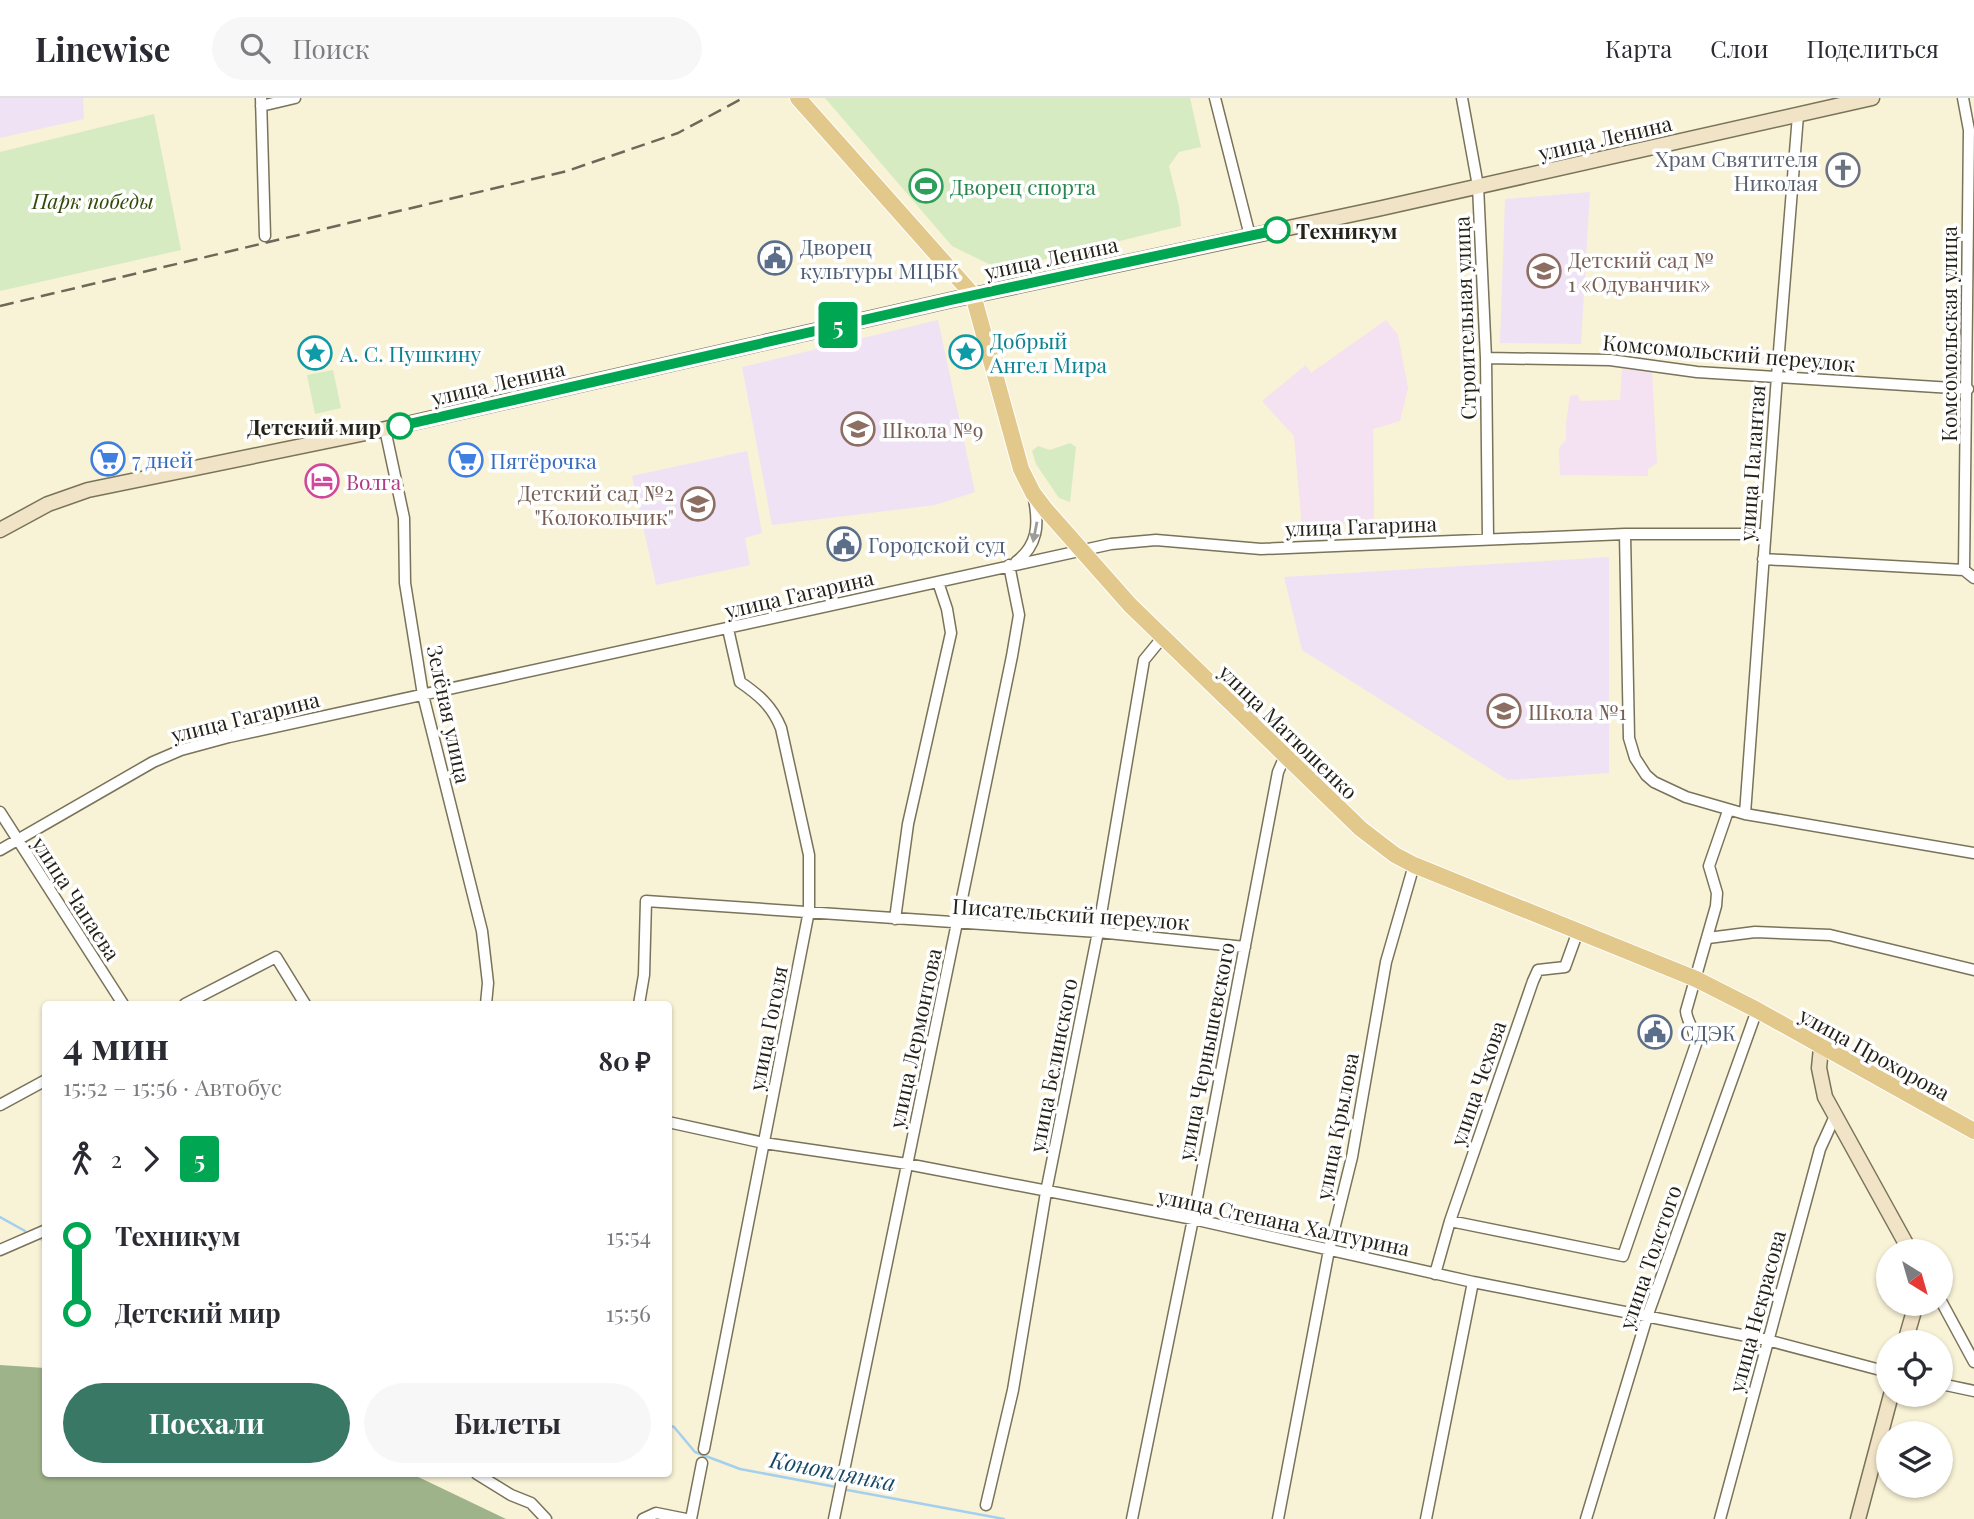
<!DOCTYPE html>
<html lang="ru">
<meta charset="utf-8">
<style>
:root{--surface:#fff;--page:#f7f7f7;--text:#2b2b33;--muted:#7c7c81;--line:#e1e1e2;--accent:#397865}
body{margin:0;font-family:"Playfair Display",serif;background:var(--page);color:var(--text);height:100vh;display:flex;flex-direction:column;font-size:26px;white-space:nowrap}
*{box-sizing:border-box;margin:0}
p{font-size:23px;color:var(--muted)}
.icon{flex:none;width:38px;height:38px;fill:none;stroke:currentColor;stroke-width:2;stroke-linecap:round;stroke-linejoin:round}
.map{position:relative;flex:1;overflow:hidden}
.sheet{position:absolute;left:42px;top:903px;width:630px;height:476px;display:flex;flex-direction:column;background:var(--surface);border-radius:7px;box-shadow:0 2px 5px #0004}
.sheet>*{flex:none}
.badge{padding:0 14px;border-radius:5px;font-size:24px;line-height:46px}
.needle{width:46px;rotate:143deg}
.tools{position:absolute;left:1876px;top:1141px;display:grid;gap:14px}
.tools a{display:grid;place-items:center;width:77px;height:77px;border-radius:50%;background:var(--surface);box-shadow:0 2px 5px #0004;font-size:35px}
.map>.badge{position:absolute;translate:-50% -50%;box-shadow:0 0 0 4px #fff}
.legs{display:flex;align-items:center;gap:10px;height:77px;padding:0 21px;font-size:23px}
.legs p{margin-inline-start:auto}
.head{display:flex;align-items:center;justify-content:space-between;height:119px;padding:0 21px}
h1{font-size:38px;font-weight:700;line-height:52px}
.action{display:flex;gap:14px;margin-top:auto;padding:14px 21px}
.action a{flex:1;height:80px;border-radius:42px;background:var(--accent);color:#fff;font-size:28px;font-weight:700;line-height:80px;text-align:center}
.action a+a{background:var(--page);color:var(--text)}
ul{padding:0 21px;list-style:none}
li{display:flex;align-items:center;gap:24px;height:77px;font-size:26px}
li i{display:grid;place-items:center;width:10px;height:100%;margin:0 9px;background:currentColor}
li i::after{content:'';width:18px;height:18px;margin:-9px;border:5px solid;border-radius:50%;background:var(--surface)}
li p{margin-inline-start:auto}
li:first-child i{background:linear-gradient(#0000 50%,currentColor 0)}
li:last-child i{background:linear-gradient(currentColor 50%,#0000 0)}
header{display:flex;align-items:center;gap:42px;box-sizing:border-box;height:98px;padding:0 35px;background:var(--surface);border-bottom:2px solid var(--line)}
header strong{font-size:33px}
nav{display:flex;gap:38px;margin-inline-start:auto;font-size:24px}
.search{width:490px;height:63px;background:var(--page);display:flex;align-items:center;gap:18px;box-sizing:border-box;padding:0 24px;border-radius:38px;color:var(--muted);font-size:26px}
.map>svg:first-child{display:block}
.industrial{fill:#f4e1f1}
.education{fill:#f0e2f5}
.green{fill:#d6ebc2}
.forest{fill:#9eb389}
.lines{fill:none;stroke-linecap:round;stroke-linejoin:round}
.stream{stroke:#a4cfee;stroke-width:2.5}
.minor-casing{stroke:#79735a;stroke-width:13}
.secondary-casing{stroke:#79735a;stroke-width:17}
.primary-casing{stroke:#fff;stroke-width:18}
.minor{stroke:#fff;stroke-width:10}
.secondary{stroke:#f1e3c5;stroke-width:14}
.primary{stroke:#e3c88b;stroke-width:16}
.rail{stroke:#6d6958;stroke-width:2.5;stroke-dasharray:14 7;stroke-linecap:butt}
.oneway{fill:#9d9c97}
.line-1-casing{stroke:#fff;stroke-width:16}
.line-1{stroke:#00a651;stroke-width:10}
.stop-1-dot{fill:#fff;stroke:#00a651;stroke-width:3.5}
.labels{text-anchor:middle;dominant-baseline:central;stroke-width:7;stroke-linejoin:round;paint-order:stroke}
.street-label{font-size:21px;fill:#252318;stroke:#fff}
.worship-label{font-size:21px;fill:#5b616d;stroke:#fff;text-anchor:end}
.leisure-label{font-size:21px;fill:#27864d;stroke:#fff;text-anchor:start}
.park-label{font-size:21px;font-style:italic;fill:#314a0a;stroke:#fff}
.stop-label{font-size:21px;font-weight:bold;fill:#252318;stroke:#fff;text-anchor:start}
.service-label{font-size:21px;fill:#4e5e75;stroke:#fff;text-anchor:start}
.education-label{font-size:21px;fill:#785e54;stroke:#fff;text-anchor:start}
.culture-label{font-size:21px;fill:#0d838f;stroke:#fff;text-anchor:start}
.shop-label{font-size:21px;fill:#366cbe;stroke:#fff;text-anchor:start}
.hotel-label{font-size:21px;fill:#b23c85;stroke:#fff;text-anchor:start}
.water-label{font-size:23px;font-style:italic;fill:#154967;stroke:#fff}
</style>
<header>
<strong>Linewise</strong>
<div class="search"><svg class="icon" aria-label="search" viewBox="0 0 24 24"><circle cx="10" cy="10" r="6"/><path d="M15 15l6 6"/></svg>Поиск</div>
<nav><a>Карта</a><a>Слои</a><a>Поделиться</a></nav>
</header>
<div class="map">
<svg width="1974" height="1421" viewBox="0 0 1974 1421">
<rect width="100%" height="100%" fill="#f8f2d6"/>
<path class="industrial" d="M1386,222L1398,237L1408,290L1400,323L1373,331L1374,423L1302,429L1294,338L1262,303L1306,267L1311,275Z
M1622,271L1652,273L1657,365L1648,371V378L1560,377L1559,350L1566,342V325L1570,298L1578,297L1580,303L1620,302Z"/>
<path class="education" d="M0,0H83L84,21L0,40Z
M1590,94L1581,246L1500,245L1505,101Z
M938,222L975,394L935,407L772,427L742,269Z
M747,353L762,435L745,440L750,467L656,487L632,378Z
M1609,459V675L1508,682L1302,552L1284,479Z"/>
<path class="green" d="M825,0H1190L1201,49L1179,54L1169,68L1179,108L1181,128L1001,172L952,148Z
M154,16L181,152L0,193V54Z
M333,272L341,310L315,316L307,277Z
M1070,345L1076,349L1070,404L1059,400L1036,366L1032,353L1038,348L1050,352Z"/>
<path class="forest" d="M0,1267L45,1270L46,1376H412L506,1421H0Z"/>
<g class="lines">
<path class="stream" d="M0,1119L25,1133
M42,1142L46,1144
M668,1327L674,1329L695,1354L740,1371L836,1389
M842,1391L1004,1421"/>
<defs>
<path id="minor" d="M261,0L265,138
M1215,0L1250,138
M1462,0L1478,88L1486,260L1488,441
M1963,0L1969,32L1964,472
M261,8L295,0
M1486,260L1610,262L1697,274L1968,291
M385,331L404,420L405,485L423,597L482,833L488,885L486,906
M1625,436L1629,640L1635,660L1646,677L1654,684L1686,699L1745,716L1974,755
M1763,461L1964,472L1974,480
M1016,464C1038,447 1039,427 1034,401
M0,714L123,906
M1745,716L1777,278L1798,17
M0,752L153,664L181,652L229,639L1111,446L1156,442L1261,451L1625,436H1765
M895,821L908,726L951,535L947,511L938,484
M1708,840L1755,834L1830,837L1974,872
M185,906L276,859L305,906
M639,906L644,877L646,803L1098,834L1245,849
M0,1007L46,982
M668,1024L764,1045L907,1066L1193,1121L1473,1184L1767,1242L1888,1274
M1450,1123L1623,1158L1696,946C1696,932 1687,925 1686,913L1716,808L1717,795L1709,768L1728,713
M0,1152L46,1132
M1435,1176L1450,1123L1533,883L1538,872L1565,869L1578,833
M1941,1203L1974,1264
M1941,1286L1974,1293
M704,1351L809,813V757L781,630C772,608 759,597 740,584L728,531
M477,1376L511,1397L531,1405L546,1421
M986,1407L1013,1292L1046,1094L1098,834L1144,562L1162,540
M643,1421L656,1415L686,1421
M691,1421L702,1365
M834,1421L1012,558L1019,517L1009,467
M1132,1421L1193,1121L1278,674L1285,658
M1278,1421L1329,1152L1352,1059L1386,864L1414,767
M1426,1421L1473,1184
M1586,1421L1647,1219L1757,912
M1720,1421L1820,1051L1835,1018"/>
<path id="secondary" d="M0,432L48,406L88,392L385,331L951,202L1382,110L1872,0
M1821,950L1819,970L1825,999L1910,1153
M1905,1244L1916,1206
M1858,1421L1891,1297"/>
<path id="primary" d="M798,0L973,197L1021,371L1033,395L1046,412L1130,507L1361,731L1395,757L1414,767L1696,881L1757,912L1974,1033"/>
</defs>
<use href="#minor" class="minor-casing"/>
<use href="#secondary" class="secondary-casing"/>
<use href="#primary" class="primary-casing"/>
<use href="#minor" class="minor"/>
<use href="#secondary" class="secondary"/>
<use href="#primary" class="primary"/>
<path class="rail" d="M0,208L567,73L678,35L743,0"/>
</g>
<defs><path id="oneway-solid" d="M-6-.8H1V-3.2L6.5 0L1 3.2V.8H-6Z" transform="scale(1.75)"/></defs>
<use class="oneway" href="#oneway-solid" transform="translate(1035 434) rotate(101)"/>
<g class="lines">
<defs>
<path id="line-1" d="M400,328L951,202L1277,132"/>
</defs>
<use href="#line-1" class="line-1-casing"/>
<use href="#line-1" class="line-1"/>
</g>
<defs>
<symbol id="church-ring" viewBox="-11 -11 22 22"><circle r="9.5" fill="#fff" stroke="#6b7280" stroke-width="1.5"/><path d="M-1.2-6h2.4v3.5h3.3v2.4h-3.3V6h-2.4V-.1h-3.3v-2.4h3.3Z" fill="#6b7280"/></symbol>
<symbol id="stadium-ring" viewBox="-11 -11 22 22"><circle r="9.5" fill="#fff" stroke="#2e9e5b" stroke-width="1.5"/><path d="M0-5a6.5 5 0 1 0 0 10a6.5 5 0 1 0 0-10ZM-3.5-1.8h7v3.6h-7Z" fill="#2e9e5b"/></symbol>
<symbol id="civic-ring" viewBox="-11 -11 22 22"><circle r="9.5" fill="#fff" stroke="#5c6f8a" stroke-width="1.5"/><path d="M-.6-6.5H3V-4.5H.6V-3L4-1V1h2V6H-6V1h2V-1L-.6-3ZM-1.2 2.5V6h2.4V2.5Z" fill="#5c6f8a"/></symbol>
<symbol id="school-ring" viewBox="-11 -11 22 22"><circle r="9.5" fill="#fff" stroke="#8d6e63" stroke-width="1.5"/><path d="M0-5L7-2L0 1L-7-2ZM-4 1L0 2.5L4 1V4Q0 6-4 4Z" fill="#8d6e63"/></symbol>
<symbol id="sight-ring" viewBox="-11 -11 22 22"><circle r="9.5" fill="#fff" stroke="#0f9aa8" stroke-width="1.5"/><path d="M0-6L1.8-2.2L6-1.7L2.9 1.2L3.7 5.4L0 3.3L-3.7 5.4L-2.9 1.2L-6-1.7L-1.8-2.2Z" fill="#0f9aa8"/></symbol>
<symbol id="supermarket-ring" viewBox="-11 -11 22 22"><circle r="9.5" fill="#fff" stroke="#3f7fe0" stroke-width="1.5"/><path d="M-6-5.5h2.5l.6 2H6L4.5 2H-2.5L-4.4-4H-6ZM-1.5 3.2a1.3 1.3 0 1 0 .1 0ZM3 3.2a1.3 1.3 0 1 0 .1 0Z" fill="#3f7fe0"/></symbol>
<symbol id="hotel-ring" viewBox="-11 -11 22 22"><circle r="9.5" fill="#fff" stroke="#d1479c" stroke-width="1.5"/><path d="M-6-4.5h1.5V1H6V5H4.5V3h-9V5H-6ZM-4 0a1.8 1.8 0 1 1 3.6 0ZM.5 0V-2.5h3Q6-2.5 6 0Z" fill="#d1479c"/></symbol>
</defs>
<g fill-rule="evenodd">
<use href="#church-ring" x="1824" y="53" width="38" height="38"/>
<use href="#stadium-ring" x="907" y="69" width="38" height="38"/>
<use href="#civic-ring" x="756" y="141" width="38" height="38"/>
<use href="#school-ring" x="1525" y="154" width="38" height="38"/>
<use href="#sight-ring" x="947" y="235" width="38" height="38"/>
<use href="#sight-ring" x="296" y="236" width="38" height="38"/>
<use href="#school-ring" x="839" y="312" width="38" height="38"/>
<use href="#supermarket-ring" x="89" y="342" width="38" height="38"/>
<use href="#supermarket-ring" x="447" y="343" width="38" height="38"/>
<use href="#hotel-ring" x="303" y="364" width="38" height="38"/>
<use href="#school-ring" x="679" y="387" width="38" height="38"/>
<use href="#civic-ring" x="825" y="427" width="38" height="38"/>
<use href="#school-ring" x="1485" y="594" width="38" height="38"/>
<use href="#civic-ring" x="1636" y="915" width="38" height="38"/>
</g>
<g class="stop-1-dot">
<circle cx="1277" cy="132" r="12"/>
<circle cx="400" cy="328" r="12"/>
</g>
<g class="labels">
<g class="street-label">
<text transform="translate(1605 39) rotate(-13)">улица Ленина</text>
<text transform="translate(1051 159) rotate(-12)">улица Ленина</text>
<text transform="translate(1464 220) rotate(-92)">Строительная улица</text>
<text transform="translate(1948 236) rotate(-90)">Комсомольская улица</text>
<text transform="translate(1729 254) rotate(5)">Комсомольский переулок</text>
<text transform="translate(498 284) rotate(-13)">улица Ленина</text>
<text transform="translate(1751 365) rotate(-86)">улица Палантая</text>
<text transform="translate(1361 427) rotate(-2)">улица Гагарина</text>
<text transform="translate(799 495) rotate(-13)">улица Гагарина</text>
<text transform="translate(450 616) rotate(78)">Зелёная улица</text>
<text transform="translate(245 618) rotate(-14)">улица Гагарина</text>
<text transform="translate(1289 633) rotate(44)">улица Матюшенко</text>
<text transform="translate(77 800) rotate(57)">улица Чапаева</text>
<text transform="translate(1071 815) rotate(4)">Писательский переулок</text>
<text transform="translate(767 930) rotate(-79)">улица Гоголя</text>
<text transform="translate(914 940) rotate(-78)">улица Лермонтова</text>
<text transform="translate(1205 953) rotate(-79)">улица Чернышевского</text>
<text transform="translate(1875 955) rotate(29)">улица Прохорова</text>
<text transform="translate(1052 967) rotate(-79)">улица Белинского</text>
<text transform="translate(1477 985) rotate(-71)">улица Чехова</text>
<text transform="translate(1336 1028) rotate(-79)">улица Крылова</text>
<text transform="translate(1284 1123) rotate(12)">улица Степана Халтурина</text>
<text transform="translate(1649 1159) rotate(-71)">улица Толстого</text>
<text transform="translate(1756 1213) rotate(-75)">улица Некрасова</text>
</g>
<g class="worship-label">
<text x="1818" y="60">Храм Святителя<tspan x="1818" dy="24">Николая</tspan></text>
</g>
<g class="leisure-label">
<text x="950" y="88">Дворец спорта</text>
</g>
<g class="park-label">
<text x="93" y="102">Парк победы</text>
</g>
<g class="stop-label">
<text x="1296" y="132">Техникум</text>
<text x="381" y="328" text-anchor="end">Детский мир</text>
</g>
<g class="service-label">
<text x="800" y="148">Дворец<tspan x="800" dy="24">культуры МЦБК</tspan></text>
<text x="868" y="446">Городской суд</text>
<text x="1680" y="934">СДЭК</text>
</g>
<g class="education-label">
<text x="1568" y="161">Детский сад №<tspan x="1568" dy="24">1 «Одуванчик»</tspan></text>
<text x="882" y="331">Школа №9</text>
<text x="674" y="394" text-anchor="end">Детский сад №2<tspan x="674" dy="24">"Колокольчик"</tspan></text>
<text x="1528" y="613">Школа №1</text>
</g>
<g class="culture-label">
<text x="990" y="242">Добрый<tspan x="990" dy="24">Ангел Мира</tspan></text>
<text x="340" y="255">А. С. Пушкину</text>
</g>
<g class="shop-label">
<text x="132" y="361">7 дней</text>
<text x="490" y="362">Пятёрочка</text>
</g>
<g class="hotel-label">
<text x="346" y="383">Волга</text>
</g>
<g class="water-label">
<text transform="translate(833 1372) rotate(11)">Коноплянка</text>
</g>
</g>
</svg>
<div class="tools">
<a><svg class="needle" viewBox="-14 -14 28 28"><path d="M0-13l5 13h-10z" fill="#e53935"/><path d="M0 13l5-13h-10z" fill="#7c7c81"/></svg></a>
<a><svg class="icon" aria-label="locate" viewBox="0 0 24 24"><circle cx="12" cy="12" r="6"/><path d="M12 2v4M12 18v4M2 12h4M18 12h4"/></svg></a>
<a><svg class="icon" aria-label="layers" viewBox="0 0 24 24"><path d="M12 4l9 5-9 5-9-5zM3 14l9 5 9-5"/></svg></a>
</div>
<b class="badge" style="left:838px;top:227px;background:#00a651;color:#fff">5</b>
<section class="sheet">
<div class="head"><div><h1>4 мин</h1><p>15:52 – 15:56 · Автобус</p></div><b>80 ₽</b></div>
<div class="legs"><svg class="icon" aria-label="walk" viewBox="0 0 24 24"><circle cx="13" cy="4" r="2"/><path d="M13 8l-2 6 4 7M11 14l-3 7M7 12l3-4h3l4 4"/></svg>2<svg class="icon" aria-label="forward" viewBox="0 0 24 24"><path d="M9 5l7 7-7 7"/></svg><b class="badge" style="background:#00a651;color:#fff">5</b></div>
<ul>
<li><i style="color:#00a651"></i><b>Техникум</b><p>15:54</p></li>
<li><i style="color:#00a651"></i><b>Детский мир</b><p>15:56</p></li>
</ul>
<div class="action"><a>Поехали</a><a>Билеты</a></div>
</section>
</div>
